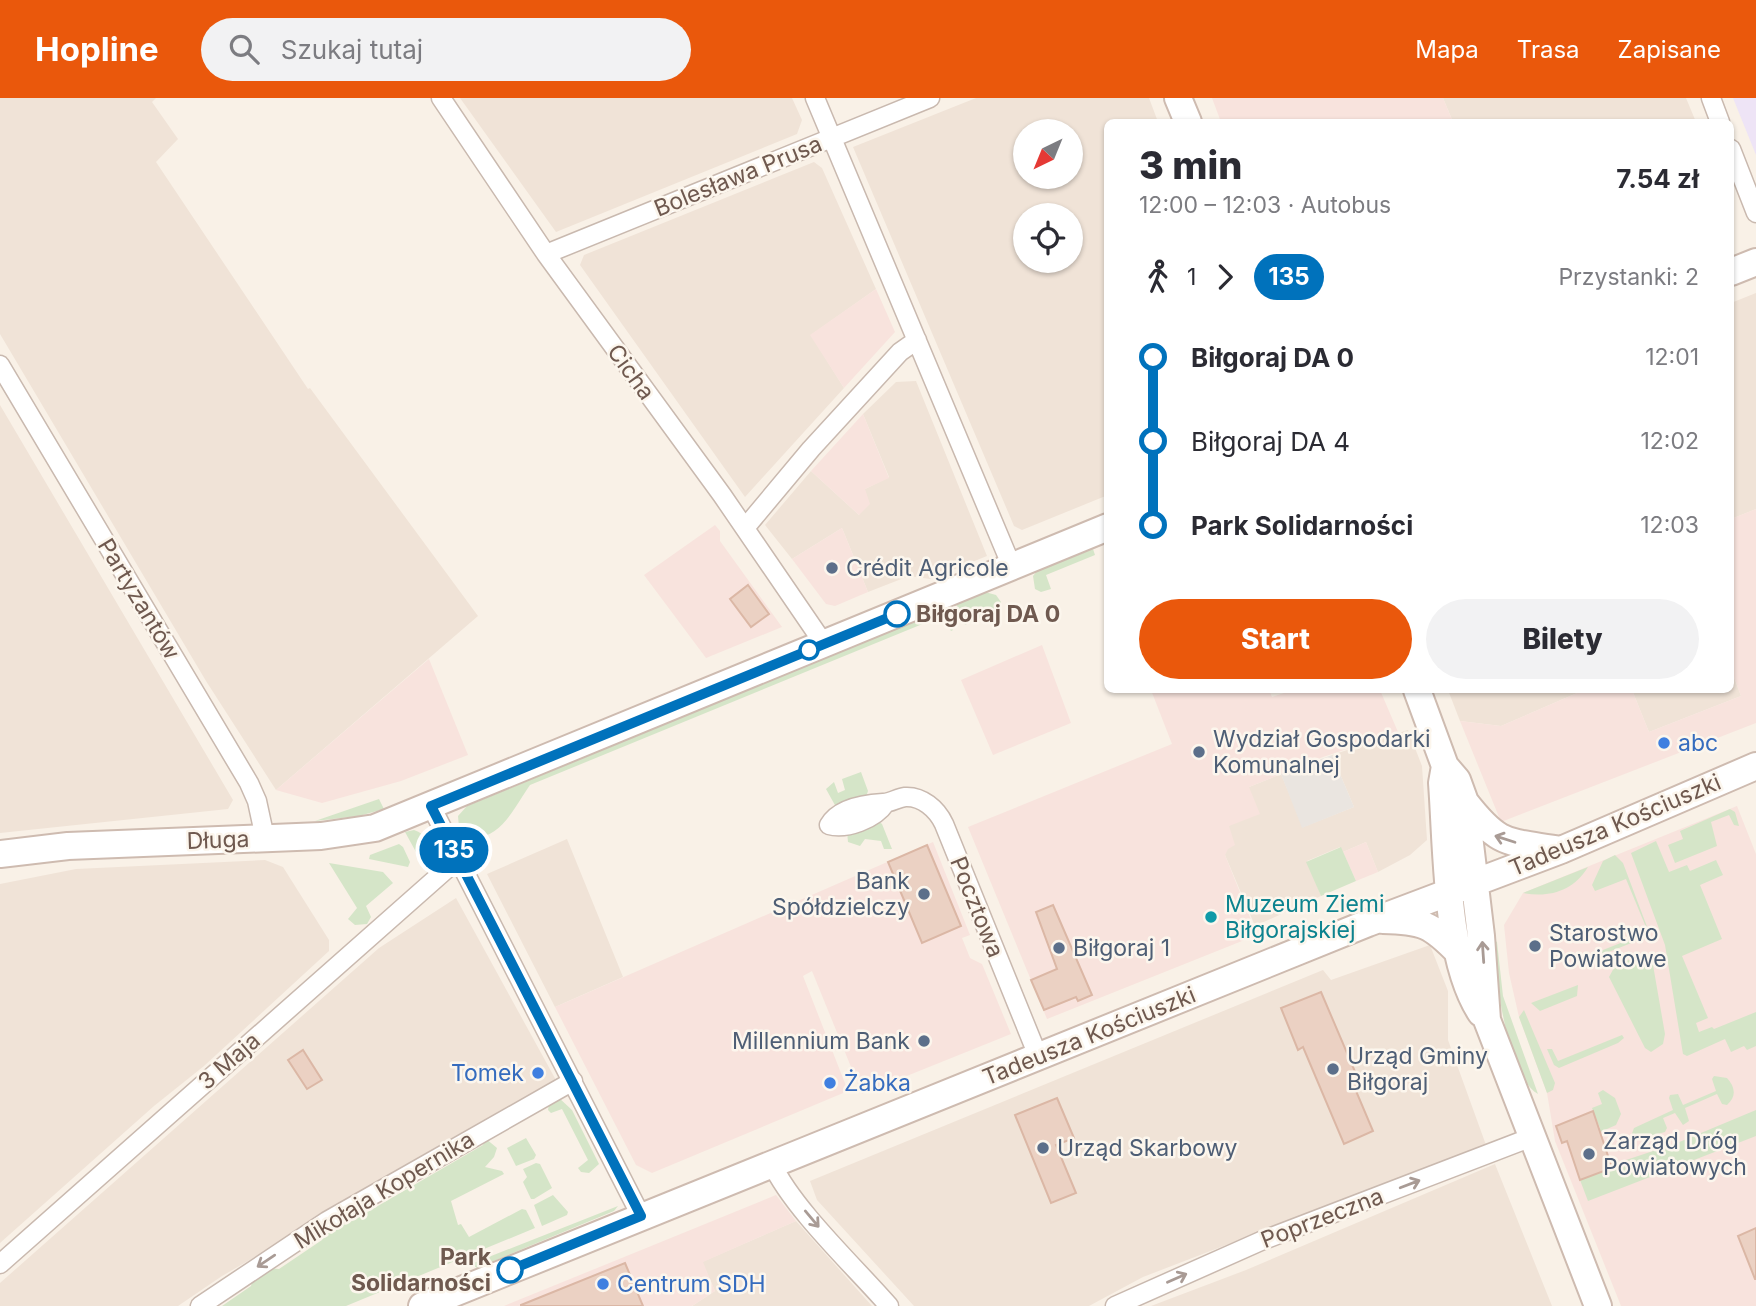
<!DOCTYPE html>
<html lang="pl">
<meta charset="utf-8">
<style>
:root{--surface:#fff;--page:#f2f2f3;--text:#2b2b33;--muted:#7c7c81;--accent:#ea580c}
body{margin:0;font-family:Inter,sans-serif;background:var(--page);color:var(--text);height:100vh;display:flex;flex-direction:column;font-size:26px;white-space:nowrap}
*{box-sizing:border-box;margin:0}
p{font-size:23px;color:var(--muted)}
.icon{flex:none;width:38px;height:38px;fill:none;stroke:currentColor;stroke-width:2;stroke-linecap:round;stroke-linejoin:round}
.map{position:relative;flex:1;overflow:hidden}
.sheet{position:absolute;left:1104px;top:21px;width:630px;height:574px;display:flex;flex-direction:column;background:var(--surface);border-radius:10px;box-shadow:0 2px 5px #0004}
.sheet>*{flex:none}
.badge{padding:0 14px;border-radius:23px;font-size:24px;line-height:46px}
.needle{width:46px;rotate:223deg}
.fabs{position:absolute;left:1013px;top:21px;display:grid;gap:14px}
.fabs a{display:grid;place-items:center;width:70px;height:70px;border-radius:50%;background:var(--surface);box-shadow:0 2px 5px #0004;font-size:35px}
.map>.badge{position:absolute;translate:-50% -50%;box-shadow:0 0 0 4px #fff}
.legs{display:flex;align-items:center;gap:10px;height:77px;padding:0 35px;font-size:23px}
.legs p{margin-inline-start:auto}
.headline{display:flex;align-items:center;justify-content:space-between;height:119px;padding:0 35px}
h1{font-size:38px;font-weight:800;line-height:52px}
.cta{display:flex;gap:14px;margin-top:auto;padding:14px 35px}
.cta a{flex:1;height:80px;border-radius:42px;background:var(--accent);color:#fff;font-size:28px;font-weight:800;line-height:80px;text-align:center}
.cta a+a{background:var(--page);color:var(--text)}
ul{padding:0 35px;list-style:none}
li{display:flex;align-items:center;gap:24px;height:84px;font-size:26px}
li i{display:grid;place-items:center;width:10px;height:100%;margin:0 9px;background:currentColor}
li i::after{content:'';width:18px;height:18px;margin:-9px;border:5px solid;border-radius:50%;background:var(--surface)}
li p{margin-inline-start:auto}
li:first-child i{background:linear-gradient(#0000 50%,currentColor 0)}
li:last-child i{background:linear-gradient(currentColor 50%,#0000 0)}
header{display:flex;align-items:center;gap:42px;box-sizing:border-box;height:98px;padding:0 35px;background:var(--accent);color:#fff}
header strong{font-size:33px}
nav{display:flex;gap:38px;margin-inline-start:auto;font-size:24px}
.search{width:490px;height:63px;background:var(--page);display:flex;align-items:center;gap:18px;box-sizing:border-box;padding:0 24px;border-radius:38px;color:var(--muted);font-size:26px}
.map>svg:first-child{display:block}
.residential{fill:#f0e3d7;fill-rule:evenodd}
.commercial{fill:#f8e3dd}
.industrial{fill:#eae5e0}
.education{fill:#eee4f6}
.green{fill:#d5e5c8}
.building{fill:#ebd1c3;stroke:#dbb7a5;stroke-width:2}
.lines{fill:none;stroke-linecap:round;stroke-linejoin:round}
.street-casing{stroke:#c9b9af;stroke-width:21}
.secondary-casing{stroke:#cebbb0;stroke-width:30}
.street{stroke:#fff;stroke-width:18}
.secondary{stroke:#fff;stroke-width:26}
.oneway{stroke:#a99b95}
.line-1-casing{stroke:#fff;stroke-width:16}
.line-1{stroke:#0072bc;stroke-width:10}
.service-dot{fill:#5c6f8a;stroke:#fcf6ed;stroke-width:2.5}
.stop-1-dot{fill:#fff;stroke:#0072bc;stroke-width:3.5}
.shop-dot{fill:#3f7fe0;stroke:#fcf6ed;stroke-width:2.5}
.culture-dot{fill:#0f9aa8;stroke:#fcf6ed;stroke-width:2.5}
.labels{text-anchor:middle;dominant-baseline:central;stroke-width:5;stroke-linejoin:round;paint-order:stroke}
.street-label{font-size:23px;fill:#6f594f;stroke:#fcf6ed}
.service-label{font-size:23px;fill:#4e5e75;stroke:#fcf6ed;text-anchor:start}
.stop-label{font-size:23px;font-weight:bold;fill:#6f594f;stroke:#fcf6ed;text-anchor:start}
.shop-label{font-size:23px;fill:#366cbe;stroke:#fcf6ed;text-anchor:start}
.culture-label{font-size:23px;fill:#0d838f;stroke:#fcf6ed;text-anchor:start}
</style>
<header>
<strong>Hopline</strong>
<div class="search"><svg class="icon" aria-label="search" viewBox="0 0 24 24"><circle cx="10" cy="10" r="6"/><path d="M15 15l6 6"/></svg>Szukaj tutaj</div>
<nav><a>Mapa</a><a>Trasa</a><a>Zapisane</a></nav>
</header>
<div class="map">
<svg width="1756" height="1208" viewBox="0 0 1756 1208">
<rect width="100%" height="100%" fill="#f9f1e7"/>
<path class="residential" d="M0,0H156L152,4L178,41L156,64L308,291L310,290L478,518L276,692L206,583L0,236Z
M460,0H792L802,22L797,36L556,134Z
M976,0H1149L1158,24H1108V397L1022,432L1014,428L853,49ZM1026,33H1071V79H1026ZM1026,117H1071V163H1026Z
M1443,0H1686L1696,24H1453Z
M814,64L822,70L876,191L811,237L844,290L745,399L580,167L584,157Z
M1756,195V411L1731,421V205Z
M916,283L987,458L930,481L909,478L868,494L842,430L792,461L765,427L811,373L859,417L865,391L889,379L863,316L896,284Z
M0,307L233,702L228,711L0,735Z
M1731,571L1741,598L1649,634L1632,592H1731Z
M1448,592H1584L1501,628L1460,623Z
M1408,632L1422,668L1427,742L1410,757L1378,774L1366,744L1343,754L1340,749L1307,763L1321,798L1255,828L1225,757L1229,728L1249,689L1281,676L1303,729L1354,709L1332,657Z
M567,741L623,879L555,909L487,776Z
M265,762L283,769L329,842V853L204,968L154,1008L0,1145V786L76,771Z
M456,800L557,984L222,1178L178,1208H0V1185L379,850Z
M1430,847L1448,893V942L1486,1047L1143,1179L1089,1208H914L817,1102L810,1083L1323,872L1331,882Z
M1495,1066L1552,1208H1151L1246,1172Z
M796,1123L872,1208H692L715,1193L702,1164Z"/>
<path class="commercial" d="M1212,0H1443L1453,24H1221Z
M876,191L895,234L844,290L810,237Z
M863,316L889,380L865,391L870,406L859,417L811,373Z
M1756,411V625L1501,724L1460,623L1501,628L1584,592H1632L1649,634L1741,598L1731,571V421Z
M715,427L720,433V443L782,529L706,560L644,477Z
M842,430L868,494L835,508L826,506L792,461Z
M1042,547L1071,625L993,657L961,582Z
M429,561L468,657L401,683L322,705L276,692Z
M1151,592H1269L1272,599L1293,592H1380L1398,634L1323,659L1249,689L1260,716L1229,728L1235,747L1228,751L1225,757L1257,837L1047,921L968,729L1172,646Z
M1737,708L1756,756V1208H1621L1555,1043L1547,995L1519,919L1509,875L1504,827L1523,795Z
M933,744L970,837L962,840L970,860L982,866L1011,936L862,996L812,873L803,878L848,993L652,1075L636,1067L555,909Z
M1366,744L1378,774L1356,783L1343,754Z
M776,1097L796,1123L703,1164L715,1193L692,1208H504Z"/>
<path class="industrial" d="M1332,657L1354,709L1302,730L1281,676Z"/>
<path class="education" d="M1733,0H1756V57Z"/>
<path class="green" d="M1093,451L1095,457L1046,477L1051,491L1041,494L1035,491L1033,478L1037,473Z
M985,494L996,497L1001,504V511L965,527L956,506Z
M945,511L953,532L951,533L942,518L530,687C515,708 500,744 469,739L459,729L458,718L467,708Z
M861,674L868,693L866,699L836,709L826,691L834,684L838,695L845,692L842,681Z
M379,701L384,711L359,718L315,723Z
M1730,711L1735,714L1739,728L1734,727L1729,717L1711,724L1717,748L1675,765L1668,747L1683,741L1680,733Z
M877,722L882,726L892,751H884L881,743L865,741L860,748L848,744L847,734Z
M414,732C432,738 441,761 427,774L405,734Z
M1656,743L1669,774L1687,767L1690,773L1716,762L1723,777L1700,787L1722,841L1682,858L1708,920L1696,925L1699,934L1712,929L1714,931L1756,914V948L1747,952L1744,948L1731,954L1725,941L1687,958L1683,956L1665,847L1631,755Z
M399,746L403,749L410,764L408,769L369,761L370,757Z
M1341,749L1356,783L1321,798L1306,764Z
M1615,757L1623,765L1649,834L1644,840L1596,859L1593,856L1648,834L1626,781L1595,793L1592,787L1603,763Z
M329,765L383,774L393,785L366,808L371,819L367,826L355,827L348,821L357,810Z
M1588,769C1573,793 1550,800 1523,795Z
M1493,842L1497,844L1503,898L1538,996C1506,977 1496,878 1493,842Z
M1636,859H1644L1653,867L1665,936L1663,946L1651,954L1645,950L1609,879L1615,868Z
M1578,887L1577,898L1540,913L1531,905Z
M1524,912L1555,985L1553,992L1547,995L1519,919Z
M1622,937L1624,940L1618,945L1559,970L1554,967L1547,951H1552L1558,963Z
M1714,978L1727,980C1735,989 1737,998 1727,1007L1722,1006L1717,996L1685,1010L1689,1023L1683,1027L1675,1015L1663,1020L1667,1030L1665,1034L1638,1041L1631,1038L1634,1030L1673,1012L1669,1000L1670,997L1678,996L1683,1007L1716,993L1712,981Z
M1603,992L1615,1000L1621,1016L1616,1027L1598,1035L1597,1032L1600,1030L1592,1010L1602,1006L1598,995Z
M558,999L572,1012L599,1066L589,1075L581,1074L578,1070L588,1062L562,1011L551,1015L548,1012L549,1006Z
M1756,1012V1038L1588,1103L1580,1082L1611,1070V1067L1677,1045Z
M485,1040L497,1050L494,1059L485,1069L502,1073L504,1076L451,1103L458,1127L461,1126L469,1139L522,1111L526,1112L535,1130L346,1208H222L251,1188L253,1179L266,1170L279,1171L322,1142L323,1132L336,1122L345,1127L483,1047Z
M526,1040L536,1057L534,1061L516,1068L507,1050Z
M536,1065L540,1066L552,1090L534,1101H531L523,1084L527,1079L523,1071Z
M553,1097L568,1114L567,1117L542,1128L534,1107Z
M618,1108L614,1113L477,1170L471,1166Z"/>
<path class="building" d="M748,487L769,516L751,529L730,501Z
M927,747L961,828L922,845L888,764Z
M1053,807L1092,897L1078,903L1076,899L1044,912L1031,882L1057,871L1036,814Z
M1321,894L1362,990L1356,993L1373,1033L1344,1046L1303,949L1298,952L1281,910Z
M303,952L322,982L307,991L288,962Z
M1057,1000L1074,1040L1056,1047L1076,1095L1051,1105L1015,1017Z
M1593,1013L1612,1070L1580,1082L1567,1043L1562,1045L1556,1028Z
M1756,1130V1181H1755L1738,1138Z
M625,1165L643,1208H521V1207Z"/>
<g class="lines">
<defs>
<path id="street" d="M441,0L546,156L722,397L824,546
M815,0L1012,469
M1711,0L1720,24
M1731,51L1756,115
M546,156L930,0
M0,267L249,685L257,703L265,740
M745,430L811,351L900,254L917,242
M885,706C875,721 846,732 829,727C839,710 865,706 883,705C891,705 897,700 905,699C922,698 937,711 944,726L1038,958
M431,708L641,1118
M772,1066C793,1111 855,1169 889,1208
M0,1166L458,761
M200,1208L327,1123L573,983
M1115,1208L1261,1143L1532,1039"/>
<path id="secondary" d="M1178,0L1188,24
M1731,174L1756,164
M1417,592L1445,668L1457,682L1465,704L1481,838L1487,922L1598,1208
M1445,668L1442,685C1447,750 1445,861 1481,915
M1465,704C1500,749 1507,743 1561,752
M0,756L68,748L321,738L375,730L1108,429
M1383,822C1423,823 1431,826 1459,855
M422,1208L1368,825L1561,752L1756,668"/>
</defs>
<use href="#street" class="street-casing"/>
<use href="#secondary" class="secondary-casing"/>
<use href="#street" class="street"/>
<use href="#secondary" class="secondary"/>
</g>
<defs><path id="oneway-shaft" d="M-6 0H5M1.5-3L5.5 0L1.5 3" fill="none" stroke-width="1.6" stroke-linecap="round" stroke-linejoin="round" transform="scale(1.75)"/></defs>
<g class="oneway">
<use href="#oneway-shaft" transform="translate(1505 741) rotate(-162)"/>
<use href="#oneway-shaft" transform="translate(1483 854) rotate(-94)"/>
<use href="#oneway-shaft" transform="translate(1410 1086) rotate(-21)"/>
<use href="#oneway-shaft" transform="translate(812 1121) rotate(50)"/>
<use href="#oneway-shaft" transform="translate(266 1163) rotate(146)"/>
<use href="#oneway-shaft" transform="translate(1177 1180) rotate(-24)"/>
</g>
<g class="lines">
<defs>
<path id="line-1" d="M510,1172L641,1118L431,708L897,516"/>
</defs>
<use href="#line-1" class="line-1-casing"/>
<use href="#line-1" class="line-1"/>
</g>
<g class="service-dot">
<circle cx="832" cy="470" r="7"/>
<circle cx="1199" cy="654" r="7"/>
<circle cx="924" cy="796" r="7"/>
<circle cx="1535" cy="848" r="7"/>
<circle cx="1059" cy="850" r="7"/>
<circle cx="924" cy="943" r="7"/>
<circle cx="1333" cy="971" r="7"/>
<circle cx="1043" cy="1050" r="7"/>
<circle cx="1589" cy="1056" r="7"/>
</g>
<g class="stop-1-dot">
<circle cx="897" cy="516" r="12"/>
<circle cx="809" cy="552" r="9"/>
<circle cx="510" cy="1172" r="12"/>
</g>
<g class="shop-dot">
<circle cx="1664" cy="645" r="7"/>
<circle cx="538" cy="975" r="7"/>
<circle cx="830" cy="985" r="7"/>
<circle cx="603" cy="1186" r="7"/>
</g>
<circle class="culture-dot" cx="1211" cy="819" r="7"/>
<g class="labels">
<g class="street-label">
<text transform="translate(738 78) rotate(-22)">Bolesława Prusa</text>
<text transform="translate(631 274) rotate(54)">Cicha</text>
<text transform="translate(139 501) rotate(59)">Partyzantów</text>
<text transform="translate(1615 727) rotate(-23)">Tadeusza Kościuszki</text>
<text transform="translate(218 742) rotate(-2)">Długa</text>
<text transform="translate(977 809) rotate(68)">Pocztowa</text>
<text transform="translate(1089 938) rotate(-22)">Tadeusza Kościuszki</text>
<text transform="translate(229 963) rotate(-41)">3 Maja</text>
<text transform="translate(384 1092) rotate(-31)">Mikołaja Kopernika</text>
<text transform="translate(1322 1120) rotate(-21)">Poprzeczna</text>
</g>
<g class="service-label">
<text x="846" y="470">Crédit Agricole</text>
<text x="1213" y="641">Wydział Gospodarki<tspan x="1213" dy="26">Komunalnej</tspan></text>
<text x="910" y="783" text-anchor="end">Bank<tspan x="910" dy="26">Spółdzielczy</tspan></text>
<text x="1549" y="835">Starostwo<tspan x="1549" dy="26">Powiatowe</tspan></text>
<text x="1073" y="850">Biłgoraj 1</text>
<text x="910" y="943" text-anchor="end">Millennium Bank</text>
<text x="1347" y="958">Urząd Gminy<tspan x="1347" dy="26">Biłgoraj</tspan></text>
<text x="1603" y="1043">Zarząd Dróg<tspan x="1603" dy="26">Powiatowych</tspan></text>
<text x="1057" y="1050">Urząd Skarbowy</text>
</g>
<g class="stop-label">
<text x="916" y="516">Biłgoraj DA 0</text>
<text x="491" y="1159" text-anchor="end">Park<tspan x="491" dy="26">Solidarności</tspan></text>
</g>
<g class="shop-label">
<text x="1678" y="645">abc</text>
<text x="524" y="975" text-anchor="end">Tomek</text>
<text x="844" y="985">Żabka</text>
<text x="617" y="1186">Centrum SDH</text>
</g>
<g class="culture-label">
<text x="1225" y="806">Muzeum Ziemi<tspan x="1225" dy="26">Biłgorajskiej</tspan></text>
</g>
</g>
</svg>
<div class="fabs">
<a><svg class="needle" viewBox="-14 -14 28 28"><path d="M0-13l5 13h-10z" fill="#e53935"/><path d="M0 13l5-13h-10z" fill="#7c7c81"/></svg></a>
<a><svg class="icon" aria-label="locate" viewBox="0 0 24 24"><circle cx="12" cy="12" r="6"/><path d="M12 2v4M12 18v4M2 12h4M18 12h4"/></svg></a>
</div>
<b class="badge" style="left:454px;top:752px;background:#0072bc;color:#fff">135</b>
<section class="sheet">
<div class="headline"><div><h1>3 min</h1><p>12:00 – 12:03 · Autobus</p></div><b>7.54 zł</b></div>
<div class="legs"><svg class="icon" aria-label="walk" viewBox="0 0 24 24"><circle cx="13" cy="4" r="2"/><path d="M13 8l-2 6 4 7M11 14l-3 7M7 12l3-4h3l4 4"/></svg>1<svg class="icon" aria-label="forward" viewBox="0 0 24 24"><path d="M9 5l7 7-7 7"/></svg><b class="badge" style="background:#0072bc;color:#fff">135</b><p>Przystanki: 2</p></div>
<ul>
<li><i style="color:#0072bc"></i><b>Biłgoraj DA 0</b><p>12:01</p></li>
<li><i style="color:#0072bc"></i><span>Biłgoraj DA 4</span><p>12:02</p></li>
<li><i style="color:#0072bc"></i><b>Park Solidarności</b><p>12:03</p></li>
</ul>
<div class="cta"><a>Start</a><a>Bilety</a></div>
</section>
</div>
